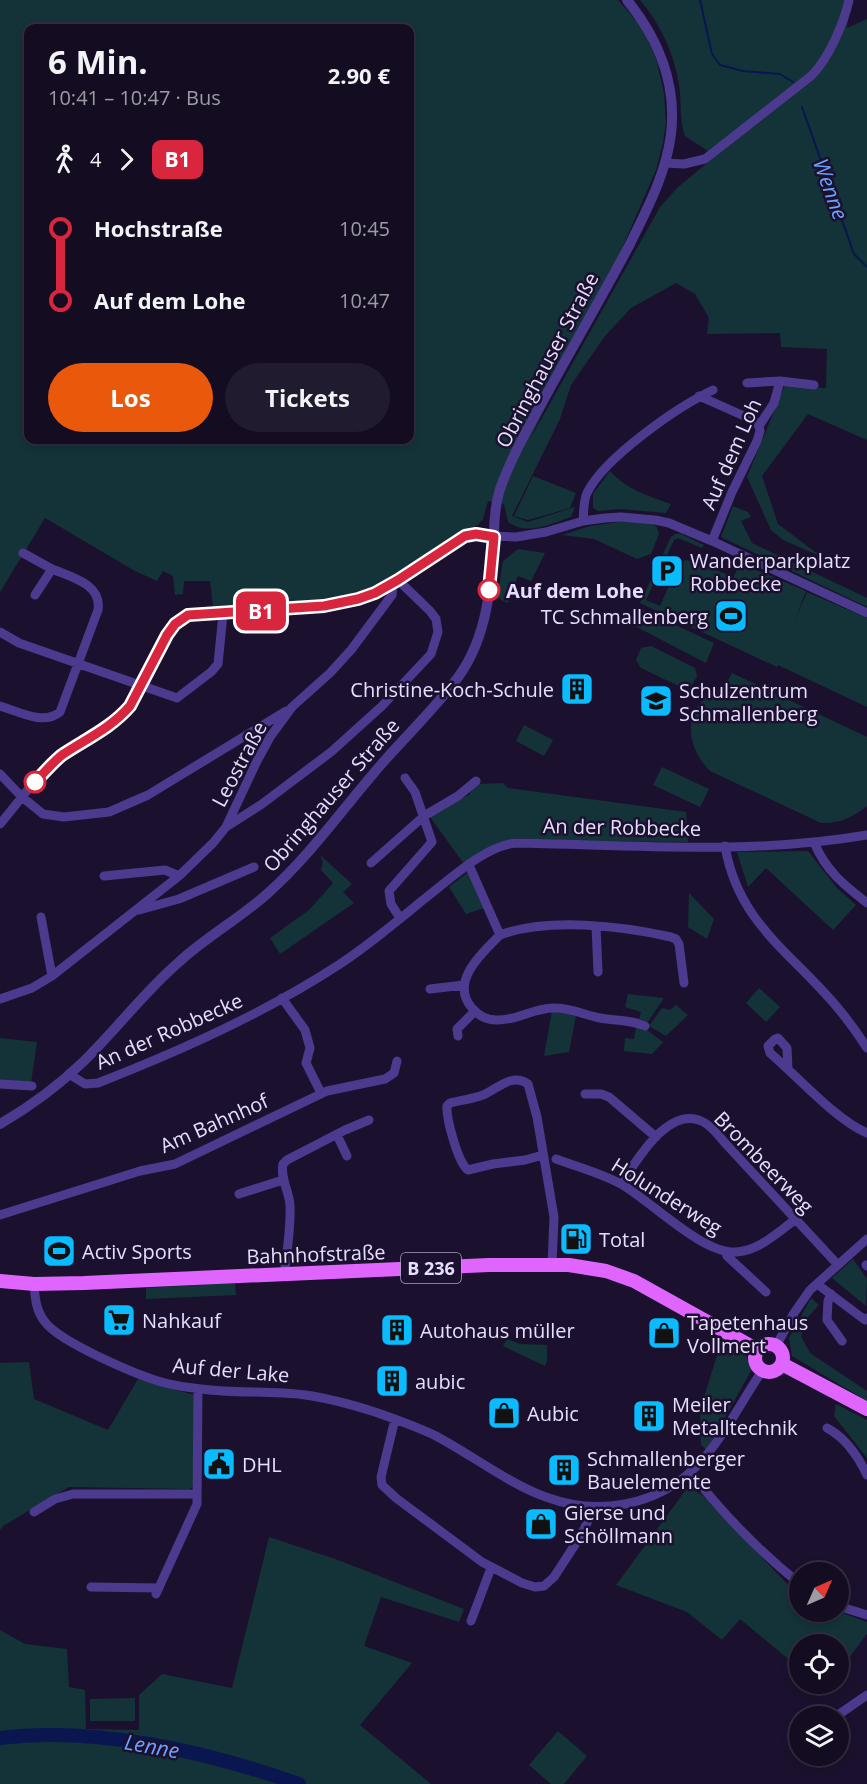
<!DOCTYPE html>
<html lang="de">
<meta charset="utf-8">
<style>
:root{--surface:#140d22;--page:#211b2f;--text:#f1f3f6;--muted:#9d9ca5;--line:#332d40;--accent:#ea580c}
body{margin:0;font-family:"Open Sans",sans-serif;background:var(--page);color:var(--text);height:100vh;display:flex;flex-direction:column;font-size:22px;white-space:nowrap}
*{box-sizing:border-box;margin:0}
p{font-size:20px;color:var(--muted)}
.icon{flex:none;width:33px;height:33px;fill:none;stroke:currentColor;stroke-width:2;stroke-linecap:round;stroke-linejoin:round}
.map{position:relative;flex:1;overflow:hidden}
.details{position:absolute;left:24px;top:24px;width:390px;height:420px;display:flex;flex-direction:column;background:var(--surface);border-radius:12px;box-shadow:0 3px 9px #0003,0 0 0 2px var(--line)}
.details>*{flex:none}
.badge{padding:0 12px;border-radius:9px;font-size:21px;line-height:39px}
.needle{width:39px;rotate:45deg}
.buttons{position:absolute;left:789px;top:1562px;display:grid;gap:12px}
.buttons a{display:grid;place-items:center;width:60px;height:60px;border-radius:50%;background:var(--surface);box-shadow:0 3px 9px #0003,0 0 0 2px var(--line);font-size:30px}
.map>.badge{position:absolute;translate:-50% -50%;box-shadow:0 0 0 3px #fff}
.legs{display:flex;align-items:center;gap:9px;height:66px;padding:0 24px;font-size:20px}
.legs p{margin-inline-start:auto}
.summary{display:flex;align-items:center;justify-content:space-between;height:102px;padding:0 24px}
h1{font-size:33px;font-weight:700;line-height:45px}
.action{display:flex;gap:12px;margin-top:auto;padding:12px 24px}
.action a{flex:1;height:69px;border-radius:36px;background:var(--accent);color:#fff;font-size:24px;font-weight:700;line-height:69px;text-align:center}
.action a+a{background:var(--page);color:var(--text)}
ul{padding:0 24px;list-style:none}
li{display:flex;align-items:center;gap:21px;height:72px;font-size:22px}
li i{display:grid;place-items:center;width:9px;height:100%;margin:0 8px;background:currentColor}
li i::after{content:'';width:15px;height:15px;margin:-8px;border:4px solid;border-radius:50%;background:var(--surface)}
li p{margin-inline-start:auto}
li:first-child i{background:linear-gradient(#0000 50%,currentColor 0)}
li:last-child i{background:linear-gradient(currentColor 50%,#0000 0)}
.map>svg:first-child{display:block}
.green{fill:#133338;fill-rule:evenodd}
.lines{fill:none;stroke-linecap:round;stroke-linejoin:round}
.stream{stroke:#09164f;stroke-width:2}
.river{stroke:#09164f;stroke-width:14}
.minor{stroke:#4c3a8f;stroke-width:9}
.tertiary{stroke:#4c3a8f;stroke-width:10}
.primary{stroke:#e065ff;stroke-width:14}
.line-1-casing{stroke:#fff;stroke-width:14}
.line-1{stroke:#d7263d;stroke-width:9}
.stop-1-dot{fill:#fff;stroke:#d7263d;stroke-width:3}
.labels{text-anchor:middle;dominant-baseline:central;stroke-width:5;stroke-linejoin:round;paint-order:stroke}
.shield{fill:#1b112e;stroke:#aaa0c0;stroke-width:1.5}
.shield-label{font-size:18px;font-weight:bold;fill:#e7deff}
.street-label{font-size:20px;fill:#e7deff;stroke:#1b112e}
.poi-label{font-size:20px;fill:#e7deff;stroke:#1b112e;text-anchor:start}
.stop-label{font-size:20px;font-weight:bold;fill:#e7deff;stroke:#1b112e;text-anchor:start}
.water-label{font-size:21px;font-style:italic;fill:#6ca1ff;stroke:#1b112e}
</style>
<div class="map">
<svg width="867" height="1784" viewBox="0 0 867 1784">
<rect width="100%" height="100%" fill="#1b112e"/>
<path class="green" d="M0,0H618L640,25L656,58L664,93L666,122L663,143L656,170L620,253L529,441L660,207L678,187L806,82L708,151L685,136C679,120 682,102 679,85C674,53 661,25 640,0H849L847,28L867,19V440L808,414L762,476L778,524L822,557L783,540L771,530L747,477L785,385L826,388L827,349L781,347L780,333L707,334L709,318L695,294L676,283L631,308L605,336L571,385L560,419L512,516L528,522L575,507L571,517C550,524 528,536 508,522L504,504L488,501L483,519L478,525L452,536L398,574L353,598L213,607L210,581H184L183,594L175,595L173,576L163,571L157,581L135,571L45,518L0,592ZM28,28H410V440H28Z
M610,471C626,489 648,496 671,504L666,513L621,509L598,511L593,508V494Z
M533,476L576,493L570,508L528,520L514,516Z
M733,506L748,512L751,517L741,521L752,543L867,598V607L721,537Z
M619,522H649L657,527L659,534L651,554L637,559L594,539L562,535L590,526Z
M675,534H681L704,545L702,548L678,538L674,540L646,600L660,606L677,567L685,560L694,561L731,576L726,589L728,590L740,563L806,591L795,620L807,592L867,618V707L778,665L777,667L640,603L671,537Z
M518,549L545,553L531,581L518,576L508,603L497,598L503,561Z
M637,607L714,643L706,663L629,623Z
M651,646L695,668L697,676L689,691L641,668L636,660L641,648Z
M732,673L867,737V806C853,817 839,824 821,823L710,771C682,743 683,701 725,687Z
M524,725L553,740L544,756L516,741Z
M662,767L709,789L700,807L653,785Z
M503,783L508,788L686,812L688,842L583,841L515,838L486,849L464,864L430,817L470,794V792L478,784Z
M808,851L837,888L856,905L833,930L766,868L748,887L737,852Z
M320,855L352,884L343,892L354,903L280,954L270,938L309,910L333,883L321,870L323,862Z
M468,872L484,908L466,914L449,887Z
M689,893L714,919L707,939L688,927Z
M759,988L780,1007L766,1022L746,1003Z
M628,994L664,998L648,1022L639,1019L641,1012L625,1007Z
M676,1005L688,1015L666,1036L649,1026L662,1008L670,1010Z
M552,1011L576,1016L569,1052L544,1056Z
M636,1027L647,1030L663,1042L652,1054L624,1051L625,1038L634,1039Z
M0,1038L37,1042L31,1083L0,1081Z
M853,1259L867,1279L866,1306L832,1278Z
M235,1283L236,1295L146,1299V1288Z
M811,1298L819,1305L808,1317L801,1336L810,1353L867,1391V1401L792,1356L789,1338Z
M723,1336L742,1347L752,1369L707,1450L701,1445L700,1410Z
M507,1339L520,1344L547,1345V1361L545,1366L503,1346Z
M29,1362L34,1399L108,1430L138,1379L194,1395V1485L190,1489L69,1487L3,1526L0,1530V1363Z
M836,1404L867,1420V1458L834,1416Z
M688,1487L702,1495L794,1591L799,1593L800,1611H837L867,1622V1634L839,1671L838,1644H800L799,1668L740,1619L722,1640L687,1612L616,1585Z
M269,1537L338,1560L464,1609L459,1622L381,1597L364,1646L412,1663L360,1725L431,1784H0V1630L25,1644L67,1649L69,1687L85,1690L86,1729L139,1730V1695L162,1674L232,1688Z
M135,1698V1721H90V1699Z
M558,1731L587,1756L564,1784H551L529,1765Z"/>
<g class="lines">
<path class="stream" d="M700,0L712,54L720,65L743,71L780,74L793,82
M802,107L854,254L867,267"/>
<path class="river" d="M0,1738C97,1726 208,1752 299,1784"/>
<path class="minor" d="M665,163L684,164L705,159L811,76C828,60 844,23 849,0
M747,383L780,381L814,385
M699,396L753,420L759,426
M583,521C584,512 583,502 587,493C604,458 677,407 713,390
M712,541L732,492L757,441L760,431L759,426L774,403L780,381
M23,553L52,569
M0,632L19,643L177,698L211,672L218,664L223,614
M0,706C18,711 43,726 60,712L98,610C102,584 71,577 52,569L35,595
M0,774L22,797L43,814L64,817L109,812L148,795L286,711
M0,824C19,802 36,776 59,758C82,739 110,730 130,706L167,635L181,618L197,614H223L324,606L358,599L375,593L398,580L451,544L470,535L516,537L546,532L583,521L605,518L621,517L655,520L669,523L712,541L867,613
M226,827L262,804L331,752L382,706L431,654L438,632L436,619L430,611L398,580
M814,842C825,870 844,885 867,903
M725,846C738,923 791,952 837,1007C848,1020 858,1034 867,1048
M371,863L424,816L458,796L476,781
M469,865L500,935C548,917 622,926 671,937L676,939L679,944L684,983
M104,876L165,870L179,876
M139,910L179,899L254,867
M41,917L52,976
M400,918L391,904L389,891L432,842L415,792L405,778
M596,926L598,972
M500,935C482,953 449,982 472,1008C478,1015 487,1020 496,1020C517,1021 535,1007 555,1008C571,1008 585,1015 600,1018C616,1021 629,1019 645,1026
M430,989L464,985
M282,998L305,1030L310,1048L306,1063L321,1093
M0,999L32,988L52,976L179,876L213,843L226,827L256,763L270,737L292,707L330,673L351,650L392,595L393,583
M458,1036L457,1029L475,1011
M788,1069L787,1048L778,1038L775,1039L768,1046L770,1053C797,1076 836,1120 867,1133
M69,1074L85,1084L98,1083C182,1050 265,1013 340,964C369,945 396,922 423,900C448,881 484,846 516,843C632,845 752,855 867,835
M0,1084L32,1086
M585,1094H601L609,1097L656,1137
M337,1135L347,1156
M543,1155L525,1160L493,1164L468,1170C458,1163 446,1118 447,1106L450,1103C461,1100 473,1099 483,1095C496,1090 512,1072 528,1084L537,1117L554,1217L552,1265
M556,1159C578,1167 601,1173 621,1184C651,1201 702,1254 736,1252C759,1251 778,1232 796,1219
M621,1184C637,1160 670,1102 705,1123C713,1128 719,1136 725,1143L838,1265
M239,1194L283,1180
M0,1215L140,1171L175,1164L327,1091L385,1079L394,1073L397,1061
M726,1251L727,1256L766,1292
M866,1265L867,1266
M284,1275C287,1252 291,1228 290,1205C289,1191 280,1178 283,1164L287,1160L345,1130L369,1120
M34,1284C35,1298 36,1311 45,1322C61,1343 139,1376 165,1383C177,1386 189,1388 201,1389C236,1394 270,1390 305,1395C328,1398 353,1405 375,1412C395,1419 415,1426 434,1435C497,1468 547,1519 625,1504C702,1489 723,1429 762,1371
M817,1284L865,1320L867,1318
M831,1294L828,1301L827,1320L842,1341
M776,1346L794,1313L810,1290L867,1239
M395,1419L381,1477L382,1485L396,1498L482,1562L522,1583L535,1587L544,1586L554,1577L580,1537L590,1517L591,1507
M827,1428C846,1438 858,1456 867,1475
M691,1473C723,1514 759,1551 800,1584
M34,1512L55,1499L73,1494H197
M91,1587L159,1588
M156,1594L197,1504L198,1389
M838,1606L867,1615
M471,1621L491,1568
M838,1715L867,1695"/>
<path class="tertiary" d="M0,1124C31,1106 58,1086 83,1062C116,1030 144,992 179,962C206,937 239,919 267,894C312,854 346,804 386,759C410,732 437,706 459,676C488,635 491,585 494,537C494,520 495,505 500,489C512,455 532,421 549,390C576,341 604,293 630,244C647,209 666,174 671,134C677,84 658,38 627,0"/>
<path class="primary" d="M0,1281L34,1284L84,1283L489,1265H569L606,1271L634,1281L758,1350
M755 1358a14 14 0 1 1 28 0a14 14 0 1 1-28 0Z
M782,1364L867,1409"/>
</g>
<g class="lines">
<defs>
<path id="line-1" d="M35,782C44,773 52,763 62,755C86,739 111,728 130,706L167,635L175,624L188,615L324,606L358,599L375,593L398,580L465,536L476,534L494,537L489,590"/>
</defs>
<use href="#line-1" class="line-1-casing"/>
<use href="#line-1" class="line-1"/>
</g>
<defs>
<symbol id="parking-square" viewBox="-11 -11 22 22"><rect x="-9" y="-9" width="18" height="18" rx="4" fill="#0abbff" stroke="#1b112e"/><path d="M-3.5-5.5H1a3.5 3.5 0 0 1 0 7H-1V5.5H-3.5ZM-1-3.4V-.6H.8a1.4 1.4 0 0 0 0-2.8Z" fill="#111"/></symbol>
<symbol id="stadium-square" viewBox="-11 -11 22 22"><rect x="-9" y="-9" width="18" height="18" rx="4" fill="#0abbff" stroke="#1b112e"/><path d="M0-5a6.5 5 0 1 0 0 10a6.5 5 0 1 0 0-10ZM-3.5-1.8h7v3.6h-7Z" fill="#111"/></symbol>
<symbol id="building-square" viewBox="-11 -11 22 22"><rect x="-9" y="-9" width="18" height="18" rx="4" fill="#0abbff" stroke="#1b112e"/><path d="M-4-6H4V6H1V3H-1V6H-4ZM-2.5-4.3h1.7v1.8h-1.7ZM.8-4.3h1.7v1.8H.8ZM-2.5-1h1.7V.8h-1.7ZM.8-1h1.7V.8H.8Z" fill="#111"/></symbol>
<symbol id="school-square" viewBox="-11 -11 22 22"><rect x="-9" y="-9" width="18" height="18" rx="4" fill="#0abbff" stroke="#1b112e"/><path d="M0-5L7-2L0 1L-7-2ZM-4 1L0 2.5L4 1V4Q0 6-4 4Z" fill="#111"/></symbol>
<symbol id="fuel-square" viewBox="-11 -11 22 22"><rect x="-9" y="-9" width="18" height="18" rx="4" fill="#0abbff" stroke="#1b112e"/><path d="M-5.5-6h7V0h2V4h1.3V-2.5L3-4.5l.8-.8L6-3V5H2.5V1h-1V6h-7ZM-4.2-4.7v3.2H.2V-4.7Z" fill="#111"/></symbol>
<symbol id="supermarket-square" viewBox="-11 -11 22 22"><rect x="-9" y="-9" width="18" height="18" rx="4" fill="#0abbff" stroke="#1b112e"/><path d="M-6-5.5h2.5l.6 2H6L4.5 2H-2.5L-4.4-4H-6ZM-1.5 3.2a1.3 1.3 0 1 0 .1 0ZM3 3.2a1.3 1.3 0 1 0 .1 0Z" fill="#111"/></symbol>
<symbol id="shop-square" viewBox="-11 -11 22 22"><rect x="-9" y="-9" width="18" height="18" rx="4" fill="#0abbff" stroke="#1b112e"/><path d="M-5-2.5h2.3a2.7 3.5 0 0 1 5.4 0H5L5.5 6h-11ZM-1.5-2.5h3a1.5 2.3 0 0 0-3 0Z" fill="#111"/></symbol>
<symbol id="civic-square" viewBox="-11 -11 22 22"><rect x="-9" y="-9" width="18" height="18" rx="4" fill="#0abbff" stroke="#1b112e"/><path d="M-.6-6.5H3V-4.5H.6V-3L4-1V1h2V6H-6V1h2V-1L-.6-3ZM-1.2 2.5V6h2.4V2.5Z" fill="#111"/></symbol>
</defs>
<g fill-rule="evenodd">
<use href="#parking-square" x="648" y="552" width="38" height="38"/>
<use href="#stadium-square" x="712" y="597" width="38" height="38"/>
<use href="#building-square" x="558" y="670" width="38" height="38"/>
<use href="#school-square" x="637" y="682" width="38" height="38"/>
<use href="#fuel-square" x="557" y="1220" width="38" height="38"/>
<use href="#stadium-square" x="40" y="1232" width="38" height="38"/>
<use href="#supermarket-square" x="100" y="1301" width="38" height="38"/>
<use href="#building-square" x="378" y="1311" width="38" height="38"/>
<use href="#shop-square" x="645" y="1314" width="38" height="38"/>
<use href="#building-square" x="373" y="1362" width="38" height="38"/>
<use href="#shop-square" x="485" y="1394" width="38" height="38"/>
<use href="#building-square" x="630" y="1397" width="38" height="38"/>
<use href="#civic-square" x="200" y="1445" width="38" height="38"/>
<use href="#building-square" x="545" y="1451" width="38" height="38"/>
<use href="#shop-square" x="522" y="1505" width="38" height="38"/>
</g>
<g class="stop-1-dot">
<circle cx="489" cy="590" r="10"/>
<circle cx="35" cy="782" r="10"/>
</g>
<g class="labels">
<rect class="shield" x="401" y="1253" width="60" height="30" rx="4.5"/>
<g class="shield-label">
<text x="431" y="1268">B 236</text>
</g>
<g class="street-label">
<text transform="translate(547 360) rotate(-62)">Obringhauser Straße</text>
<text transform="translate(731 454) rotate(-66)">Auf dem Loh</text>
<text transform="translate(239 764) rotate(-62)">Leostraße</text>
<text transform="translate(331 795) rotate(-49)">Obringhauser Straße</text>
<text transform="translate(622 827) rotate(1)">An der Robbecke</text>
<text transform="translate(169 1031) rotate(-24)">An der Robbecke</text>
<text transform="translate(214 1123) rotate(-24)">Am Bahnhof</text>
<text transform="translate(764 1162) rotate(46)">Brombeerweg</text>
<text transform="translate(667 1196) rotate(32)">Holunderweg</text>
<text transform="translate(316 1254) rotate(-2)">Bahnhofstraße</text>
<text transform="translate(231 1370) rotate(5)">Auf der Lake</text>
</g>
<g class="poi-label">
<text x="690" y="560">Wanderparkplatz<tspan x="690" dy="23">Robbecke</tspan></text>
<text x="708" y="616" text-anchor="end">TC Schmallenberg</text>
<text x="554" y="689" text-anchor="end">Christine-Koch-Schule</text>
<text x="679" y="690">Schulzentrum<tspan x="679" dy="23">Schmallenberg</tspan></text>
<text x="599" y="1239">Total</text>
<text x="82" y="1251">Activ Sports</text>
<text x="142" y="1320">Nahkauf</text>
<text x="687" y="1322">Tapetenhaus<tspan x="687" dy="23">Vollmert</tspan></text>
<text x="420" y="1330">Autohaus müller</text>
<text x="415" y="1381">aubic</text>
<text x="672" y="1404">Meiler<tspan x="672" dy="23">Metalltechnik</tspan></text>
<text x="527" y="1413">Aubic</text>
<text x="587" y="1458">Schmallenberger<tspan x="587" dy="23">Bauelemente</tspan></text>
<text x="242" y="1464">DHL</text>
<text x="564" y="1512">Gierse und<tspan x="564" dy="23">Schöllmann</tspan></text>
</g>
<g class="stop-label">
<text x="506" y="590">Auf dem Lohe</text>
</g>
<g class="water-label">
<text transform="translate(831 189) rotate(70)">Wenne</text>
<text transform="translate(152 1746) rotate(10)">Lenne</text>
</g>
</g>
</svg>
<div class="buttons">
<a><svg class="needle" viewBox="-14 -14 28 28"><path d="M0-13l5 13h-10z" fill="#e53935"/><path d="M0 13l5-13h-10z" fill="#9d9ca5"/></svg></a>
<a><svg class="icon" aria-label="locate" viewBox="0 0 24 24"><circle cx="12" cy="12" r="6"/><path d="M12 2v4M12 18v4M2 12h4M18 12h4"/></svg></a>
<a><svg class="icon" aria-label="layers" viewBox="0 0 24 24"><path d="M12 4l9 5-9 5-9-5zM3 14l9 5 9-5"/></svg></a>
</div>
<b class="badge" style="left:261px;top:611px;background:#d7263d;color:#fff">B1</b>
<section class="details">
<div class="summary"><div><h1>6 Min.</h1><p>10:41 – 10:47 · Bus</p></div><b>2.90 €</b></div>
<div class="legs"><svg class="icon" aria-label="walk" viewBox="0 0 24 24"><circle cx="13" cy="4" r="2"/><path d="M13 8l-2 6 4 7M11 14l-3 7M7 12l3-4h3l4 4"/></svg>4<svg class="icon" aria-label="forward" viewBox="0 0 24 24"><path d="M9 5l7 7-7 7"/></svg><b class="badge" style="background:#d7263d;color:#fff">B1</b></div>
<ul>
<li><i style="color:#d7263d"></i><b>Hochstraße</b><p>10:45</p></li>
<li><i style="color:#d7263d"></i><b>Auf dem Lohe</b><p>10:47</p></li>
</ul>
<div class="action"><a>Los</a><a>Tickets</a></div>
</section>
</div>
